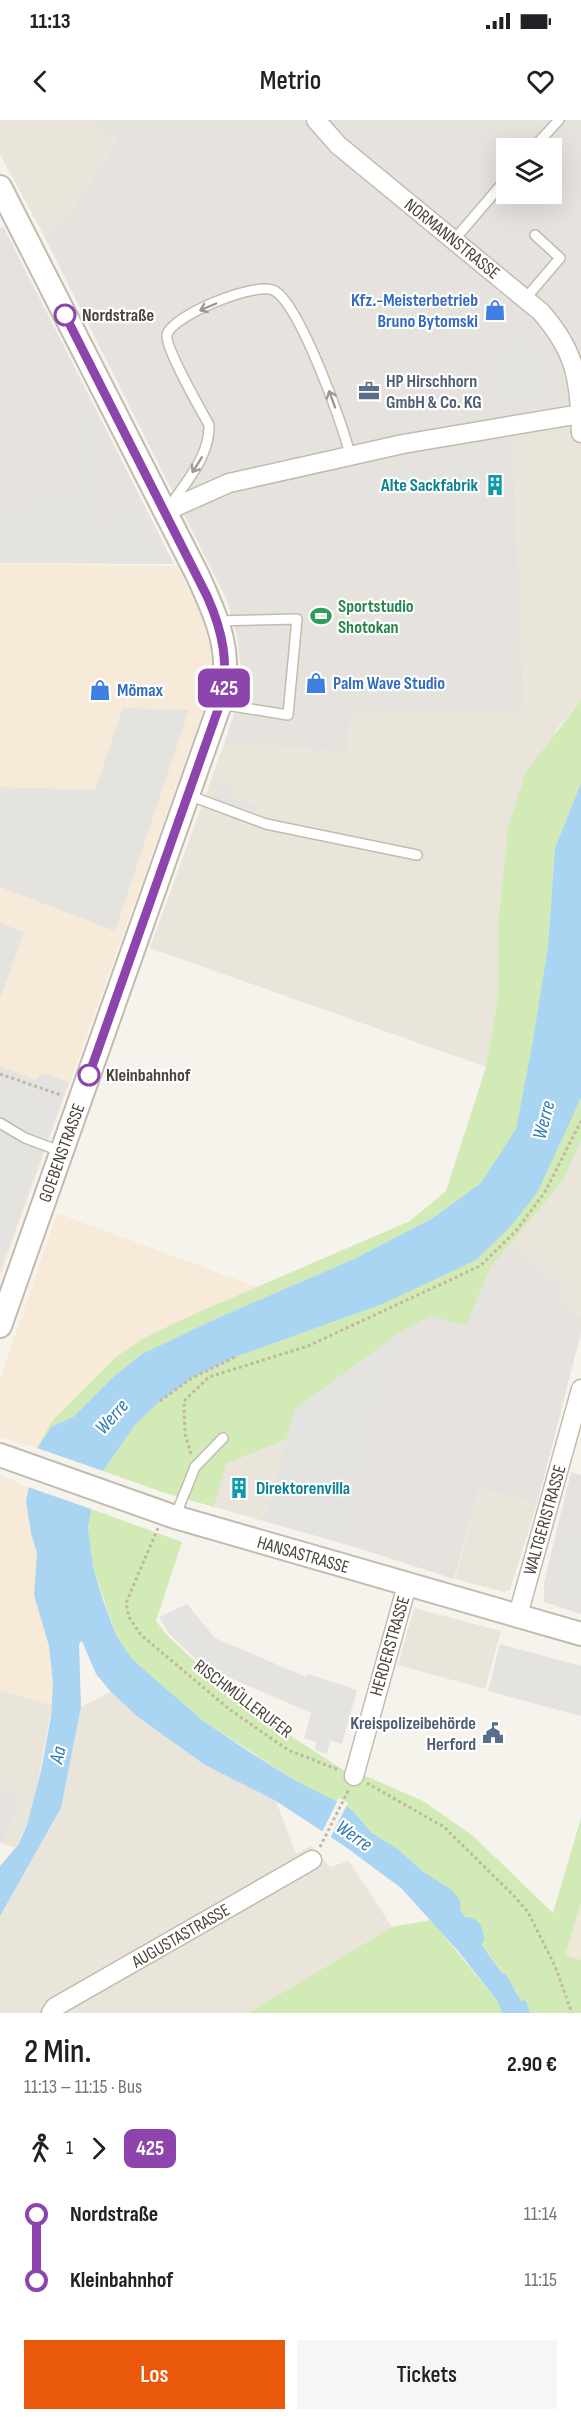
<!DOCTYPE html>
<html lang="de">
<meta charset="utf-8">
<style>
:root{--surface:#fff;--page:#f6f6f6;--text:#202124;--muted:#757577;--accent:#ea580c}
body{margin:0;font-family:"Sofia Sans Condensed",sans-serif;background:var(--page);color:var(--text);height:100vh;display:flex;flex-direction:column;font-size:22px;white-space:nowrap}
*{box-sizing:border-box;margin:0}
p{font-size:20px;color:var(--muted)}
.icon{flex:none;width:33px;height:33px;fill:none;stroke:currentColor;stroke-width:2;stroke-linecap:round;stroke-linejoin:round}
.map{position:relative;height:1893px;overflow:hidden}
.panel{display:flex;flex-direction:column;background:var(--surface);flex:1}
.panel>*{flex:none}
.badge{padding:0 12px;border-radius:9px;font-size:21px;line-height:39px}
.buttons{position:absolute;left:496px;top:18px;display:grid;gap:12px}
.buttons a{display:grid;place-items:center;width:66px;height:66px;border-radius:0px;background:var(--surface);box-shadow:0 6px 24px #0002;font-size:30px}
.map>.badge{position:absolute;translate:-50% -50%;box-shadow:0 0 0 3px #fff}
.legs{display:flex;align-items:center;gap:9px;height:66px;padding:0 24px;font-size:20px}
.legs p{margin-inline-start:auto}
.headline{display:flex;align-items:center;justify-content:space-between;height:102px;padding:0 24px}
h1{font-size:33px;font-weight:600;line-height:45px}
.action{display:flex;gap:12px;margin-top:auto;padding:12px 24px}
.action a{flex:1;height:69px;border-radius:0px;background:var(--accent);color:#fff;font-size:24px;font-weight:600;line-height:69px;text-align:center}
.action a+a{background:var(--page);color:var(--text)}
ul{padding:0 24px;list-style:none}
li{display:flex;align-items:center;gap:21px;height:66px;font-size:22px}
li i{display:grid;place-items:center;width:9px;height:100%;margin:0 8px;background:currentColor}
li i::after{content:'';width:15px;height:15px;margin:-8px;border:4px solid;border-radius:50%;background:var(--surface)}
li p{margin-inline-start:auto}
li:first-child i{background:linear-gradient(#0000 50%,currentColor 0)}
li:last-child i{background:linear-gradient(currentColor 50%,#0000 0)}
.status{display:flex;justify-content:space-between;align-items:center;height:42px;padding:0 30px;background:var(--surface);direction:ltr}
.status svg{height:16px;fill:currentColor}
header{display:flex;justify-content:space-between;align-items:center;height:78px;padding:0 24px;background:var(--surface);font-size:27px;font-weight:600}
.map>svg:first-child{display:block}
.residential{fill:#eae5da}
.commercial{fill:#f7ead8}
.industrial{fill:#e6e2dd;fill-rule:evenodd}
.education{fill:#efe8d6}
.green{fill:#d2eab5}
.parking{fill:#e5e3e0}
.water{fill:#a9d4f2}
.pier{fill:#f6f3ec}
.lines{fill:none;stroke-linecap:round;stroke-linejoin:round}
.service-casing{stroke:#c2bbae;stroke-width:12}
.minor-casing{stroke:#c2bbae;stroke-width:21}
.tertiary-casing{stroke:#c2bbae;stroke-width:26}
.path{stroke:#c4b79f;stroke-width:3;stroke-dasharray:3 3;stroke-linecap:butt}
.service{stroke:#fff;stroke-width:9}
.minor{stroke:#fff;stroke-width:18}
.tertiary{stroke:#fff;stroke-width:22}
.oneway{stroke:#9c9892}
.line-1-casing{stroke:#fff;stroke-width:14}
.line-1{stroke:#8e44ad;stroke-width:9}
.stop-1-dot{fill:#fff;stroke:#8e44ad;stroke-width:3}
.labels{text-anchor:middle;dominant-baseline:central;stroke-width:4.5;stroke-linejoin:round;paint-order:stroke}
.street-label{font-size:18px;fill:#4b4439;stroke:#fff}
.shop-label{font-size:18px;font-weight:bold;fill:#366cbe;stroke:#fff;text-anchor:start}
.stop-label{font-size:18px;font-weight:bold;fill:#4b4439;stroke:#fff;text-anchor:start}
.service-label{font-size:18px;font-weight:bold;fill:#4e5e75;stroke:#fff;text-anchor:start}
.culture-label{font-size:18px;font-weight:bold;fill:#0d838f;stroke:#fff;text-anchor:end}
.leisure-label{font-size:18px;font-weight:bold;fill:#27864d;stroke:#fff;text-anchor:start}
.water-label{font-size:20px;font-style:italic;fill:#2e7ab2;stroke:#fff}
</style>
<div class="status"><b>11:13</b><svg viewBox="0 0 49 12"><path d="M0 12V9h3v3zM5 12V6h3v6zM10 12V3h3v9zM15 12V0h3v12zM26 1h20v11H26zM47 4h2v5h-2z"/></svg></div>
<header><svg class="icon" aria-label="back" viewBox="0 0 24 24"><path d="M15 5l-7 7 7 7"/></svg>Metrio<svg class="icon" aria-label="heart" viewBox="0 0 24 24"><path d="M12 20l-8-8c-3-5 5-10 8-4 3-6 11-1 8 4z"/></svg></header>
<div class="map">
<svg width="581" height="1893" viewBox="0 0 581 1893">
<rect width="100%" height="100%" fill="#f6f3ec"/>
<path class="residential" d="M0,0H85L116,19L71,92L44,116L0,34Z
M581,241V580L557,609L508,707L498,805V876L486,947L150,828L224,624L349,632L350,595L525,589L514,338L517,294L569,285L562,248Z
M581,1020V1196L558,1179L564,1169L510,1124L563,1061Z
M287,1319L264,1401L214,1387L226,1344Z
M479,1369L537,1384L510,1470L504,1472L455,1459Z
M414,1488L501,1511L485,1569L398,1545Z
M0,1570L52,1585L34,1683L27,1705L15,1728L0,1722Z
M111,1572L138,1597L205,1645L276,1681L296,1734L311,1726L330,1747L349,1741L392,1807L248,1893H0V1796L61,1688L81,1587Z"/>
<path class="commercial" d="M0,444L177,446L203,500L210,529L212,558L207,580L0,1157Z
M57,1093L257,1167L144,1218L117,1236L53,1300L36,1328L0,1317V1260Z
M0,1355L30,1368L26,1381L31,1413L37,1433L34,1475L49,1526L53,1563L52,1585L0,1570Z"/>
<path class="industrial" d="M85,0H581V241L563,248L569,285L517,294L514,338L525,590L350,595L349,632L224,624L238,582L241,551L237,516L226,478L44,116L71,92L116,20ZM507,28H552V74H507Z
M3,106L174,444L0,443V108Z
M510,1124L564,1169L558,1179L581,1196V1213L537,1384L479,1369L454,1459L345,1424L264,1401L295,1289L404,1210L432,1196L466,1205L491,1147Z
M571,1352L581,1355V1494L544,1482V1462Z"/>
<path class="education" d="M581,1784V1840L565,1835Z"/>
<path class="green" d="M581,580V663L555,728L548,826L532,925L516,1010L481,1063L433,1098L356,1138L213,1200L142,1234L113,1257L73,1297L51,1307L36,1328L53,1300L117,1236L144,1218L190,1196L410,1101L446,1071L486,947L498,876V805L508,707L526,652Z
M581,978V1020L563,1061L491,1147L466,1206L432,1196L404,1210L295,1289L287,1319L226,1344L214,1387L165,1373L103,1351L135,1305L160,1281L192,1258L235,1237L380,1185L572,996Z
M91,1389L182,1422L156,1501L167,1515L221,1566L283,1611L345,1651L368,1657L423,1681L472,1715L553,1793L581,1698V1784L565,1835L581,1840V1893H530L526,1880L521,1882L515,1869L481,1824L461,1791L460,1780L452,1770L421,1750L399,1730L372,1713L350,1688L296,1661L202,1600L132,1539L116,1515L93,1447L88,1408Z
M431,1800L498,1882L502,1893H248L392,1807Z"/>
<path class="parking" d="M521,202L549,236L555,276L495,288L487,242Z
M83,277H86L98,298L96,403H114L115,378L133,368L161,425L153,444L0,442V379L80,378Z
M458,328L466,377L445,381L436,331Z
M123,588L189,590L115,811L0,767V671L1,667L95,670Z
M219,662L236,668L233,678L257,686L250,705L209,690Z
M0,803L24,812L0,879Z
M0,946L36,960L42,953L69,962L0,1152Z
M404,1210L345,1424L264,1401L295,1289Z
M558,1408L581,1414V1488L545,1477Z
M187,1484L215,1518L306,1557L308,1554L357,1570L342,1624L330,1621L327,1634L315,1630L316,1622L304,1618L311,1593L203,1546L169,1514L159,1497Z
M500,1524L581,1546V1596L488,1571Z
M0,1670L19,1677L3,1722L0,1720Z"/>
<path class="water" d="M581,663V978L537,1073L509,1108L476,1140L380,1185L235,1237L192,1258L160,1281L135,1305L103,1351L94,1374L88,1408L93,1447L102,1477L116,1515L132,1539L202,1600L251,1633L296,1661L350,1688L372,1713L399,1730L421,1750L452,1770L460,1780L461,1791L465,1797C479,1797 484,1808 484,1821L481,1824L502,1853L506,1854L521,1881L526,1880L530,1893H502L498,1882L459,1832L401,1768L343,1725L276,1681L205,1645L138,1597L111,1572L96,1554L82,1521L79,1524L81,1587L61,1688L0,1796V1746L18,1725L27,1705L41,1651L51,1596L53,1563L49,1526L34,1475L37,1433L31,1413L26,1381L37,1328L51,1307L73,1297L113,1257L142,1234L213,1200L356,1138L433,1098L481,1063L516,1009L532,925L548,826L555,728Z"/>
<path class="pier" d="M34,1327L106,1352L97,1374L94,1390L28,1367Z
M339,1678L348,1683L329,1720L321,1714Z"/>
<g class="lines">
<defs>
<path id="service" d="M533,28L559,0
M454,120L507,58
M525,179L560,138L535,115
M169,387C186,362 210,336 209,305C201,290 165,228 167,215C171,196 257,160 275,171C300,186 343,304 350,335
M218,501L297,499L288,595L220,584
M188,675L266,704L417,735
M0,1003L25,1018L60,1031
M175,1397L195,1347L223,1318"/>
<path id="minor" d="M316,0L338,25L541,192C577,233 579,260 581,313
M166,391L229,363L403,324L580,294
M518,1495L581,1269
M354,1656L407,1465
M51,1893L55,1887L312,1740"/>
<path id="tertiary" d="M0,67L198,456C218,501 234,534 220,584L0,1206
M0,1335L175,1397L581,1514"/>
</defs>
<use href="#service" class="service-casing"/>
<use href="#minor" class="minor-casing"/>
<use href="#tertiary" class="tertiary-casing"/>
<path class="path" d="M0,954L61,975
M160,1281L192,1258L235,1237
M191,1334L185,1314L184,1281L209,1257L308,1226L480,1146L516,1111L545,1072L581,1001
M158,1408L126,1483L129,1497L141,1515L229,1589L288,1630L339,1650
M367,1663L444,1707L513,1775L528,1792L555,1846L572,1893
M320,1727L349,1669"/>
<use href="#service" class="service"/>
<use href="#minor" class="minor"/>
<use href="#tertiary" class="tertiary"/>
</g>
<defs><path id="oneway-shaft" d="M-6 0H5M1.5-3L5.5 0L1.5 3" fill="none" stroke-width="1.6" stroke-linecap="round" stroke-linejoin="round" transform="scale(1.5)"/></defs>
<g class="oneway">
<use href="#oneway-shaft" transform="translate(208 187) rotate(157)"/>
<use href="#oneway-shaft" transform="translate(332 279) rotate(-110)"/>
<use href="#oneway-shaft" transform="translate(197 345) rotate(122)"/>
</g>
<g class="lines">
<defs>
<path id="line-1" d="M65,195L207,476C223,512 230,545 220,584L89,955"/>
</defs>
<use href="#line-1" class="line-1-casing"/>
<use href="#line-1" class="line-1"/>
</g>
<defs>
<symbol id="shop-bare" viewBox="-9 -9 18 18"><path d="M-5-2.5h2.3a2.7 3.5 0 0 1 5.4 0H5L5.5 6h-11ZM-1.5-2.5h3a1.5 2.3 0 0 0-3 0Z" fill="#3f7fe0" stroke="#fff" stroke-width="2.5" paint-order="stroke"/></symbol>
<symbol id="office-bare" viewBox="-9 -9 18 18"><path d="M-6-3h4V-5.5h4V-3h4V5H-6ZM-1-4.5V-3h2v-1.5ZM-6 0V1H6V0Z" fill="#5c6f8a" stroke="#fff" stroke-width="2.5" paint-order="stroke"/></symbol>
<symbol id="building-bare" viewBox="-9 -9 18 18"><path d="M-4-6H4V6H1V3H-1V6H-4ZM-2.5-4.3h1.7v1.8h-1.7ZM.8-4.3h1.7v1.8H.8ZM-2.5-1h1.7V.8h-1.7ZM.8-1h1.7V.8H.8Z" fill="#0f9aa8" stroke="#fff" stroke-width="2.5" paint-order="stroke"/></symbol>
<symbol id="stadium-bare" viewBox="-9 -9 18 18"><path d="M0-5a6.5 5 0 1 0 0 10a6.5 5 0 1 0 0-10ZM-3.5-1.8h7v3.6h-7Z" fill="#2e9e5b" stroke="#fff" stroke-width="2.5" paint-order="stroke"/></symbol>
<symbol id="civic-bare" viewBox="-9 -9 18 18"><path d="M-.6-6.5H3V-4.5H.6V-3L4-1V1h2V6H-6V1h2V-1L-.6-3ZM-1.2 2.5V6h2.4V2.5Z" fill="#5c6f8a" stroke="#fff" stroke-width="2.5" paint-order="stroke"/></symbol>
</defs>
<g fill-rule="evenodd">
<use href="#shop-bare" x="480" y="175" width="30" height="30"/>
<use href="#office-bare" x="354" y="256" width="30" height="30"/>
<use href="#building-bare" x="480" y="350" width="30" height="30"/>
<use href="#stadium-bare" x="306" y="481" width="30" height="30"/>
<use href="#shop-bare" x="301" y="548" width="30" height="30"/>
<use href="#shop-bare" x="85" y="555" width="30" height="30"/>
<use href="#building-bare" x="224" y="1353" width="30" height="30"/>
<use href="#civic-bare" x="478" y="1598" width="30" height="30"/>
</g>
<g class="stop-1-dot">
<circle cx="65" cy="195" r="10"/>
<circle cx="89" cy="955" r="10"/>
</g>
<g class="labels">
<g class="street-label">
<text transform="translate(452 119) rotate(39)">NORMANNSTRASSE</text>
<text transform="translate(62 1033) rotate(-70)">GOEBENSTRASSE</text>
<text transform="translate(545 1400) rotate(-74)">WALTGERISTRASSE</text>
<text transform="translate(303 1435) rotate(16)">HANSASTRASSE</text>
<text transform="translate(390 1526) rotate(-74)">HERDERSTRASSE</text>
<text transform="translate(243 1579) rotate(37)">RISCHMÜLLERUFER</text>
<text transform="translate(181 1816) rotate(-30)">AUGUSTASTRASSE</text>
</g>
<g class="shop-label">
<text x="478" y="180" text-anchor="end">Kfz.-Meisterbetrieb<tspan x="478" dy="21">Bruno Bytomski</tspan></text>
<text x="333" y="563">Palm Wave Studio</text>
<text x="117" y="570">Mömax</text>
</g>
<g class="stop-label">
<text x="82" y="195">Nordstraße</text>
<text x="106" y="955">Kleinbahnhof</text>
</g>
<g class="service-label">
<text x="386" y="261">HP Hirschhorn<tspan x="386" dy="21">GmbH &amp; Co. KG</tspan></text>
<text x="476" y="1603" text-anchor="end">Kreispolizeibehörde<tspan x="476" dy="21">Herford</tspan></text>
</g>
<g class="culture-label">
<text x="478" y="365">Alte Sackfabrik</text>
<text x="256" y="1368" text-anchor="start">Direktorenvilla</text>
</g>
<g class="leisure-label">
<text x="338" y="486">Sportstudio<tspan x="338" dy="21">Shotokan</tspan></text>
</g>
<g class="water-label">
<text transform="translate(544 1000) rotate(-76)">Werre</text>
<text transform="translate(112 1297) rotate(-48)">Werre</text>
<text transform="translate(58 1635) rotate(-77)">Aa</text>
<text transform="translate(354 1716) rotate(35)">Werre</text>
</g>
</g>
</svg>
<div class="buttons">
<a><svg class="icon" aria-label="layers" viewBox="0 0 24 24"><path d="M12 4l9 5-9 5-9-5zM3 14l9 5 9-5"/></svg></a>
</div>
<b class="badge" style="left:224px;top:568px;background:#8e44ad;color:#fff">425</b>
</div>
<section class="panel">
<div class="headline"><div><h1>2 Min.</h1><p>11:13 – 11:15 · Bus</p></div><b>2.90 €</b></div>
<div class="legs"><svg class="icon" aria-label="walk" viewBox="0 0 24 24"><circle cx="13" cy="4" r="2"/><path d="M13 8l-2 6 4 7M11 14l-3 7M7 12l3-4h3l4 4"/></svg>1<svg class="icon" aria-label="forward" viewBox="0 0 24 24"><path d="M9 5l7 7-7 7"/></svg><b class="badge" style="background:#8e44ad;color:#fff">425</b></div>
<ul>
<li><i style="color:#8e44ad"></i><b>Nordstraße</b><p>11:14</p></li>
<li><i style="color:#8e44ad"></i><b>Kleinbahnhof</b><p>11:15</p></li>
</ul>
<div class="action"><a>Los</a><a>Tickets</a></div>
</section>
